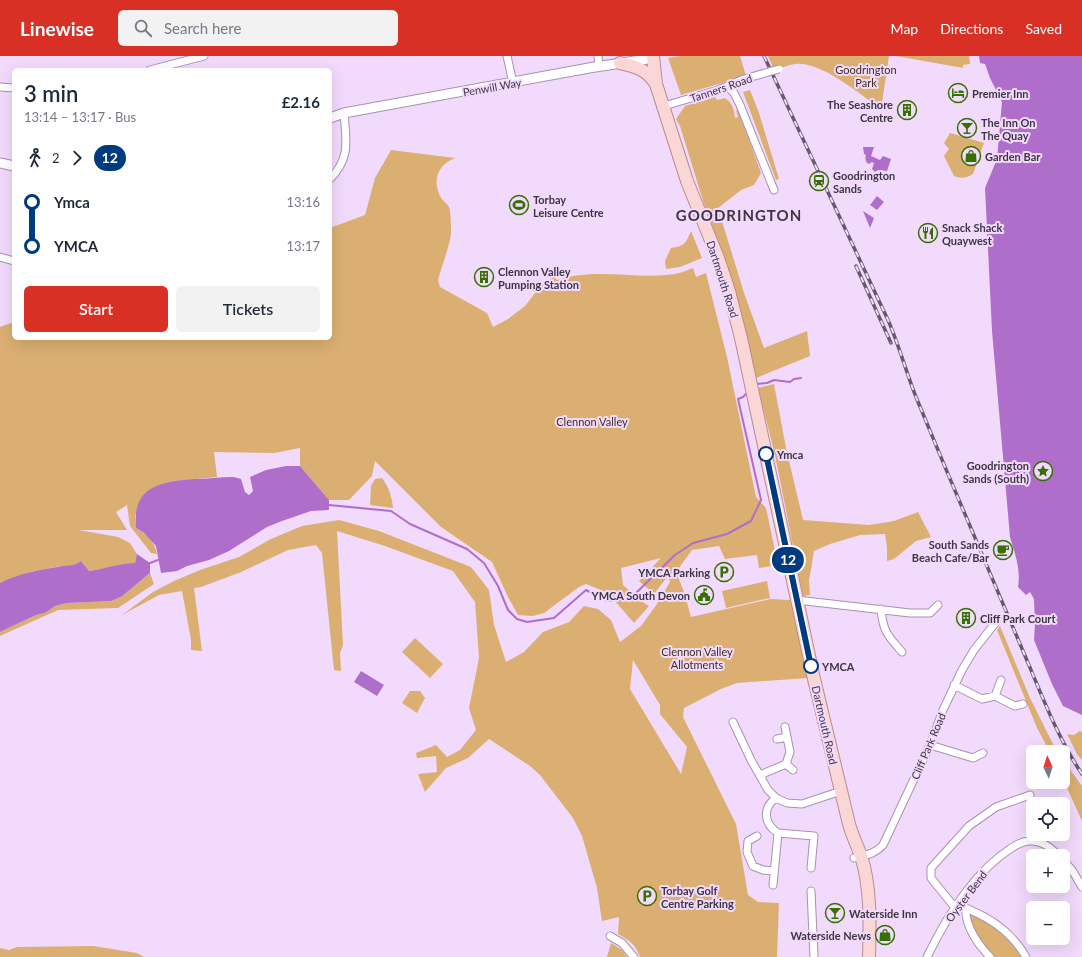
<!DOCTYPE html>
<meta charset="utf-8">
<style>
:root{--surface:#fff;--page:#f2f2f3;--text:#1f2937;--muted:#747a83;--accent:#d93025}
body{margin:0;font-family:Lato,sans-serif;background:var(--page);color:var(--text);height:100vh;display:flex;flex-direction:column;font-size:15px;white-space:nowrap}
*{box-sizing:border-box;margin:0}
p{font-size:13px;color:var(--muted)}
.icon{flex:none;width:22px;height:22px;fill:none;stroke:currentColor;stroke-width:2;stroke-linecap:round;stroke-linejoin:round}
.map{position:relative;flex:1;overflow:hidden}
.sheet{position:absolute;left:12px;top:12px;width:320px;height:272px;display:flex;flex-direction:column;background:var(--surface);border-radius:6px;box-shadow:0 4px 16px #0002}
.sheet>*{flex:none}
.badge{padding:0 8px;border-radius:13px;font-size:14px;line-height:26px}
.needle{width:26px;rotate:356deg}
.fabs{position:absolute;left:1026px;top:689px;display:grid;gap:8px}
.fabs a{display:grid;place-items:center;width:44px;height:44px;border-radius:6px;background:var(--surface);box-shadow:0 4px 16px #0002;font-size:20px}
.map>.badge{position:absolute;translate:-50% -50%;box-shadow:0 0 0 2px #fff}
.legs{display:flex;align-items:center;gap:6px;height:44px;padding:0 12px;font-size:13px}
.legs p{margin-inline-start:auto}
.head{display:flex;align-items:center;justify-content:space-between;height:68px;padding:0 12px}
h1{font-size:22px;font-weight:600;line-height:30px}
.action{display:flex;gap:8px;margin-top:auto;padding:8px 12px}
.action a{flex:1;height:46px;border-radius:6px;background:var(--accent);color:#fff;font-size:16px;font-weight:600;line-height:46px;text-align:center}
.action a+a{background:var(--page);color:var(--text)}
ul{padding:0 12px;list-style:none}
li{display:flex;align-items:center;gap:14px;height:44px;font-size:15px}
li i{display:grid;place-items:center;width:6px;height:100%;margin:0 5px;background:currentColor}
li i::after{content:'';width:10px;height:10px;margin:-5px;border:3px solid;border-radius:50%;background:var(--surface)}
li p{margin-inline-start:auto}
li:first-child i{background:linear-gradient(#0000 50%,currentColor 0)}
li:last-child i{background:linear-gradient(currentColor 50%,#0000 0)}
header{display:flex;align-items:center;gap:24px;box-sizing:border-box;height:56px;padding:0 20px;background:var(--accent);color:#fff}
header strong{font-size:19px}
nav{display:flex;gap:22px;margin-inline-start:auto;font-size:14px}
.search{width:280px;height:36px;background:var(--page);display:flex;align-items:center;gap:10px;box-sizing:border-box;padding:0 14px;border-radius:6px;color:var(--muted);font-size:15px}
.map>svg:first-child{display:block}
.green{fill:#daaf71;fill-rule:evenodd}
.water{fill:#b06ecb}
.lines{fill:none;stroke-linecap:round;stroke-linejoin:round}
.stream{stroke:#b06ecb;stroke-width:2}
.minor-casing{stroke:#a891b2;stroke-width:9}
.tertiary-casing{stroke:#a891b2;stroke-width:11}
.primary-casing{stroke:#b88b92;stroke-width:14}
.minor{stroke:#fff;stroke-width:7}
.tertiary{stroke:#fff;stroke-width:9}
.primary{stroke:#fbd6d7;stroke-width:12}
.rail-casing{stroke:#66596c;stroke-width:3.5}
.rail{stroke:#f2dafd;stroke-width:2;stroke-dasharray:6;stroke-linecap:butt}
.minor-bridge-casing{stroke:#a891b2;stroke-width:9;stroke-linecap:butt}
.minor-bridge{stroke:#fff;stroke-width:7}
.line-1-casing{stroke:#fff;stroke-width:9}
.line-1{stroke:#003b80;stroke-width:6}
.stop-1-dot{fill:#fff;stroke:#003b80;stroke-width:2}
.labels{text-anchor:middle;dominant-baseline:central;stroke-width:4;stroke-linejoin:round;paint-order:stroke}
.park-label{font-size:11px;fill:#3c2e1c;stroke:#f2dafd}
.street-label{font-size:11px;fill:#3e3543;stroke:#f2dafd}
.poi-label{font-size:11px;font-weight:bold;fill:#3e3543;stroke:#f2dafd;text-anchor:start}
.stop-label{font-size:11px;font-weight:bold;fill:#3e3543;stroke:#f2dafd;text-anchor:start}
.district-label{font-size:15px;font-weight:bold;letter-spacing:1px;fill:#3e3543;stroke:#f2dafd}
</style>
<header>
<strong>Linewise</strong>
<div class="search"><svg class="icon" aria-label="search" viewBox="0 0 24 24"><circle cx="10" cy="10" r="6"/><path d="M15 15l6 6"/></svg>Search here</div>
<nav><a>Map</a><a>Directions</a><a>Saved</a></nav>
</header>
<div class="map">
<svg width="1082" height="901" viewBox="0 0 1082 901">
<rect width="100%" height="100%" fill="#f2dafd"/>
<path class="green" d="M680,0H740L746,20L681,39L668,2Z
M768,0H889L881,53C862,39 819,4 795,8C788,9 781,12 774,14Z
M896,0H969L970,8L963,9V12Z
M750,34L759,57L779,123L776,124L743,36Z
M715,41L717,44L725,42C733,47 734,54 735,62L738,61L736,54L739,55L761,117L754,129L741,134L718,152L744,237L764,292L807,275L810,300L756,322L732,223L704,148L680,70L676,63L685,50Z
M950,77L984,87L973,118C967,122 961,123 954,120L944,100L949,93L944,87Z
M391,94L455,102C437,109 432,125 441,142C443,145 448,148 449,151C451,156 451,171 451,176C451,187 441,212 438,224L440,231L487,257L493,271L508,263L525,250L542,228L554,221L557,224C597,211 635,224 675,218C681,217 687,214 693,212L696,221L706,217L727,301L756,441L766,452L778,509L759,512L757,499L725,503L719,490L692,494L681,509L677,518L684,536L691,561L771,543L790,544L808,622L737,627L721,633L684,652L683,661L736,768L748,839L758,846L779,847L777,901H640C636,889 629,884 618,878L619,861L602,865L597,832L582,780L573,762L540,719L530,710L489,683L468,702L446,712L425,736L418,718L437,716L436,700L417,702L416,697L436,689L447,701L460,694L476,674L469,652L479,602L475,546L453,515L385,490L337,475L343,589L340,597L341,615L334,614L322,497L316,489L288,494L241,516L201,531L194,532L202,595L191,594V584L182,535L159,539L122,559L153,536L174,525L200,514L239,501L271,483L302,470L339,464L379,475L471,511L489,534L494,569L506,606L524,596L543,576L569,566L584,550L598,553L611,564L620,586L641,570L657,548L670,526L668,520L654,538L639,525L661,502L621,512L623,529L641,545L649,550L634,567L608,537L586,528L579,531L544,557L533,560L518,559L508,541L492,506L441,471L375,405L372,420L349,444H329L300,410V392L274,397L214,396L217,421L176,425L162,428L135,459L136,472C146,478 155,486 157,498L151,497L130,470L127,449L116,456L127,474H79L118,481L130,487L137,498L135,507C119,507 106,513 89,515L81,505L72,510H61L30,516L0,527V271L14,266V282H330V172L365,159L375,122ZM633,604L660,649V658L687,691L681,718L630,633Z
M691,175L702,202L680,211L666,213L665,205L671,192C685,190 686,187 691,175Z
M774,328L786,392L803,464L869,469L894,465L918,456L931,481L916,485L894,503L887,505V492L885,478L860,479L830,488L814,495L809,525L810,539L803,540L775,399L758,332Z
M382,422C389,431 392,441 393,452L370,449L371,430L375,423Z
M150,517L154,528L118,552L58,554L0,580V576L36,559L45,557L55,550L67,547L111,545L121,541Z
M767,525L770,542L726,552L722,535Z
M1000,570L1030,642L1057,696H1050L1037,672L997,574Z
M415,582L443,608L430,622L402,596Z
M410,635H420L425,642L417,657L402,647Z
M1080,675L1082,676V704L1077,698L1067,678L1074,679Z
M1063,704L1082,730V765L1063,723Z
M971,857L986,864L1009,882L1021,901H993C981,888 974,875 969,858Z
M611,887L622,894L627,901H607Z
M93,890L137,897L144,901H0V892L9,894L17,891Z"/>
<path class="water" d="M979,0H1082V659L1063,650L1052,628L1034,584L1035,567L1034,543L1030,536L1026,539L1018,531C1021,513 1015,498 1010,481L992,275L985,132L997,103L1002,46L990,22L985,8L980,7Z
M863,91H874L871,100L880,104L883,100L891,103L887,115L878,114L875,116L872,113L874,107L872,106L869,108C865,106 865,102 866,99L864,98Z
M877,140L884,146L877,154L870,149Z
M863,155L874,162L870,172Z
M286,410H300L329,444V454L311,455L282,465L267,471L229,495L209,504L187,510L177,515L161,517L156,490L144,477L136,472C132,430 160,426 194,423C207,423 220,421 234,421L241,423L245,436L249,439L253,435L250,421L266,414Z
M137,498L150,507V517L121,541L111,545L67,547L55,550L45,557L36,559L0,576V527C18,518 38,514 57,511C69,508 70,512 81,505L89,515C105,513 119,507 135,507Z
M361,615L384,629L377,640L354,626Z"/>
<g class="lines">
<path class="stream" d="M757,328L767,327L774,324L790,326L794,323L801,322
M329,449L391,455L410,468L467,493L484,507L498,530L508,554L517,563L527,566L554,562L586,534L607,545L623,544L635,538L675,499L693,487L727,478L751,465L761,444L738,343L743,341L746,338
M150,507L158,504"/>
<defs>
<path id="minor" d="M507,0L513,27
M598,0L599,11
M150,14L204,0
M0,31L14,32
M728,31L734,37L740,49L774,134
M664,50L718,34L744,23
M330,123C351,102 346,84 344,57
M0,201L14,205
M797,544L910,557H930L938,549
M881,553C883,576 888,580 902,596
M954,629L982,643L995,640L1015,650L1023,648
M995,640L1001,624
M733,666L751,704L768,734L776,742L787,747L802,748L841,735
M785,671L787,681
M777,683L787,681L790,696L786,708
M930,689L973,702L983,697
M760,719L786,708L793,714
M778,777L814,780L811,812
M757,780L748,785L747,796L753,810L763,814L773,815
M854,802C866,799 875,798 883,789L930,689L943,654L962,614L974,594L996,566
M1063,804L1072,814L1082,831
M773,829L778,777C764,768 762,752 776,742
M811,835L814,901
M966,852C964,869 979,890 990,901
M610,880L622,887L634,901
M927,901C946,862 973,817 1010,793C1016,789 1022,785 1030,785C1042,784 1051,792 1059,800
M1026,901C1013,878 994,864 970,854C964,851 959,848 952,848L931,822V812L969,770L996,751L1030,739"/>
<path id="tertiary" d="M330,62L344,57L589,12L654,2
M0,107L14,110"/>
<path id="primary" d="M653,0L656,28L687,125L718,202L729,235L741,282L814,623L849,768C852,779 857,789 861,800C871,830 870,870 869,901
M620,7C637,11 646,13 656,28"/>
</defs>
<use href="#minor" class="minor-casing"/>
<use href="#tertiary" class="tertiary-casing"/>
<use href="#primary" class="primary-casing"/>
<use href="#minor" class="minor"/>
<use href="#tertiary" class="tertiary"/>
<use href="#primary" class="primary"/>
<defs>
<path id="rail" d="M764,0L888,264C899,289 906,316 916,341C951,426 987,511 1023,595C1041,637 1057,681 1082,718
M856,210L891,287"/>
</defs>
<use href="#rail" class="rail-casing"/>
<use href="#rail" class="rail"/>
<defs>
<path id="minor-bridge" d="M744,23L779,13"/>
</defs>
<use href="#minor-bridge" class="minor-bridge-casing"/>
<use href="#minor-bridge" class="minor-bridge"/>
</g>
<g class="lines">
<defs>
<path id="line-1" d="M766,398L811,610"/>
</defs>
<use href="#line-1" class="line-1-casing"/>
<use href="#line-1" class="line-1"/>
</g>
<defs>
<symbol id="hotel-ring" viewBox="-11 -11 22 22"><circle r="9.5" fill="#f2dafd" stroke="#367000" stroke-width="1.5"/><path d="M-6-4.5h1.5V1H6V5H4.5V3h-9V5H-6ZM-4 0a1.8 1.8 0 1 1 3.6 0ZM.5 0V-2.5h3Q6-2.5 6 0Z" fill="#367000"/></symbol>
<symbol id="building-ring" viewBox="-11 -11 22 22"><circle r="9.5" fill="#f2dafd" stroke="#367000" stroke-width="1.5"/><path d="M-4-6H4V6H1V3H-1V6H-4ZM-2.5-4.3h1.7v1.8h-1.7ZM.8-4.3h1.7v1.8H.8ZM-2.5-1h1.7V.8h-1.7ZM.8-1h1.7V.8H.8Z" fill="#367000"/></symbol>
<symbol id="bar-ring" viewBox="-11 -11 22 22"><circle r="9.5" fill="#f2dafd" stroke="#367000" stroke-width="1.5"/><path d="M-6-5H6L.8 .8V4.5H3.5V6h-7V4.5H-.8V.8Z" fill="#367000"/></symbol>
<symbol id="shop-ring" viewBox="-11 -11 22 22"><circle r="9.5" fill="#f2dafd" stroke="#367000" stroke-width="1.5"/><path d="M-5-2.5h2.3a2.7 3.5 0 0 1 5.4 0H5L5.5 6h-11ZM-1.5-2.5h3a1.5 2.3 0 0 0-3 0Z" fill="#367000"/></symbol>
<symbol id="station-ring" viewBox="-11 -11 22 22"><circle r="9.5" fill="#f2dafd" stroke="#367000" stroke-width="1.5"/><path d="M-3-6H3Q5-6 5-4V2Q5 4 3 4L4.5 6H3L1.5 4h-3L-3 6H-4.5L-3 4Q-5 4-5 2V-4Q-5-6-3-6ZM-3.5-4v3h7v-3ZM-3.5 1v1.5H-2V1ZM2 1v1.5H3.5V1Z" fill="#367000"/></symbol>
<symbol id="stadium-ring" viewBox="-11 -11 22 22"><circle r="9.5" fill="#f2dafd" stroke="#367000" stroke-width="1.5"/><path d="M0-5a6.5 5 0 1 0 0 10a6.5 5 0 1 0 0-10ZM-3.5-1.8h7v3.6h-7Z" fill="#367000"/></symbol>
<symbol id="restaurant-ring" viewBox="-11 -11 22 22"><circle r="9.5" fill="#f2dafd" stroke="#367000" stroke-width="1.5"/><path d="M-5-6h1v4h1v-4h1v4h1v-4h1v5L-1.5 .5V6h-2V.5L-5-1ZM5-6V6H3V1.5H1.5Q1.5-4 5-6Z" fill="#367000"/></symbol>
<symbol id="sight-ring" viewBox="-11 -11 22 22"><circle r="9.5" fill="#f2dafd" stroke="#367000" stroke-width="1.5"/><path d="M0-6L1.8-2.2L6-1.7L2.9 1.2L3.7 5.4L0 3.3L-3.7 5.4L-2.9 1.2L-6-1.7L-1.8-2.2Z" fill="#367000"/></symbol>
<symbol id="cafe-ring" viewBox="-11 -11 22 22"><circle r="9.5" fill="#f2dafd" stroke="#367000" stroke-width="1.5"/><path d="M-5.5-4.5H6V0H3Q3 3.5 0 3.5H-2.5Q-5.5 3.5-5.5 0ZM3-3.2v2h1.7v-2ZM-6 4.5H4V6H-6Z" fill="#367000"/></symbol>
<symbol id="parking-ring" viewBox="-11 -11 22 22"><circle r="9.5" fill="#f2dafd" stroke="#367000" stroke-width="1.5"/><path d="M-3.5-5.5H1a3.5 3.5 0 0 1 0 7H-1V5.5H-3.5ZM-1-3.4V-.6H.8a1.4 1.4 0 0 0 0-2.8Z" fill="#367000"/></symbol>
<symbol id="civic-ring" viewBox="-11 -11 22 22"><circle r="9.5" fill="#f2dafd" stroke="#367000" stroke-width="1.5"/><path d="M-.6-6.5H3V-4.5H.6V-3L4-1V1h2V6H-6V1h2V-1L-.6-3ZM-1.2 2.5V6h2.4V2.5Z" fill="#367000"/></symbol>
</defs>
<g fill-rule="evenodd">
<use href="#hotel-ring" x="947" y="26" width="22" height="22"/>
<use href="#building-ring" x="896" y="43" width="22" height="22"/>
<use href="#bar-ring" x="956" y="61" width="22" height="22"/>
<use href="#shop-ring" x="960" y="89" width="22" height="22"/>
<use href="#station-ring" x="808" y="114" width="22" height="22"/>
<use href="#stadium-ring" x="508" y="138" width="22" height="22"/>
<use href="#restaurant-ring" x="917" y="166" width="22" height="22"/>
<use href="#building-ring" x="473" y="210" width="22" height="22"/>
<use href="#sight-ring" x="1032" y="404" width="22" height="22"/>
<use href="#cafe-ring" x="992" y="483" width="22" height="22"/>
<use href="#parking-ring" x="713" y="505" width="22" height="22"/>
<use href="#civic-ring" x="693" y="528" width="22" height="22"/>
<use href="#building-ring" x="955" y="551" width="22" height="22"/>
<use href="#parking-ring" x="636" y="829" width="22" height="22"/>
<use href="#bar-ring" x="824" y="846" width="22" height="22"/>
<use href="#shop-ring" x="874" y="868" width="22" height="22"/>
</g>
<g class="stop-1-dot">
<circle cx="766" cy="398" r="7"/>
<circle cx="811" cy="610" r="7"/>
</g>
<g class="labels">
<g class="park-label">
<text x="866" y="13">Goodrington<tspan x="866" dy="13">Park</tspan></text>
<text x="592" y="365">Clennon Valley</text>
<text x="697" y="595">Clennon Valley<tspan x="697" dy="13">Allotments</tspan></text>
</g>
<g class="street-label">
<text transform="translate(492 31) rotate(-10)">Penwill Way</text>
<text transform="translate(721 32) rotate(-19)">Tanners Road</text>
<text transform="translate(723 223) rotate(72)">Dartmouth Road</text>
<text transform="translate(825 669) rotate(77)">Dartmouth Road</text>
<text transform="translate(928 690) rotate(-67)">Cliff Park Road</text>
<text transform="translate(966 840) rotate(-53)">Oyster Bend</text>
</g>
<g class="poi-label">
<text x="972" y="37">Premier Inn</text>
<text x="893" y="48" text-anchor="end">The Seashore<tspan x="893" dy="13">Centre</tspan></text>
<text x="981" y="66">The Inn On<tspan x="981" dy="13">The Quay</tspan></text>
<text x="985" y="100">Garden Bar</text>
<text x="833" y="119">Goodrington<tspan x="833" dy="13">Sands</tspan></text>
<text x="533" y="143">Torbay<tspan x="533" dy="13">Leisure Centre</tspan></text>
<text x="942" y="171">Snack Shack<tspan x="942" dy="13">Quaywest</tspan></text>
<text x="498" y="215">Clennon Valley<tspan x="498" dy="13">Pumping Station</tspan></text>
<text x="1029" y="409" text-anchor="end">Goodrington<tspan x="1029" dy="13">Sands (South)</tspan></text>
<text x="989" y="488" text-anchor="end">South Sands<tspan x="989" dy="13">Beach Cafe/Bar</tspan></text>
<text x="710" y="516" text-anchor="end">YMCA Parking</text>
<text x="690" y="539" text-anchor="end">YMCA South Devon</text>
<text x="980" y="562">Cliff Park Court</text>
<text x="661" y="834">Torbay Golf<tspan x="661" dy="13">Centre Parking</tspan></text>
<text x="849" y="857">Waterside Inn</text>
<text x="871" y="879" text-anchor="end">Waterside News</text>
</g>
<g class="stop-label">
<text x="777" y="398">Ymca</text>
<text x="822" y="610">YMCA</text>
</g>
<g class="district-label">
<text x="739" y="159">GOODRINGTON</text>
</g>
</g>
</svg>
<div class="fabs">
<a><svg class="needle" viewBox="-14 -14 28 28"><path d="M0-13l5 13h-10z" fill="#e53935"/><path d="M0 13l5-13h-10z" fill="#747a83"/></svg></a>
<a><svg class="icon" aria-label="locate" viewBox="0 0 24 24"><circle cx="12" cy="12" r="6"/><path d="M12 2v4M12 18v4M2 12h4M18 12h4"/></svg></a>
<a>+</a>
<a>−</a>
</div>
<b class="badge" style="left:788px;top:504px;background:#003b80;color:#fff">12</b>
<section class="sheet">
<div class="head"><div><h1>3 min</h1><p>13:14 – 13:17 · Bus</p></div><b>£2.16</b></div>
<div class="legs"><svg class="icon" aria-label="walk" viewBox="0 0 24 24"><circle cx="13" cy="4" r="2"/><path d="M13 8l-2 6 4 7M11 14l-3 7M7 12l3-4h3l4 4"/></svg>2<svg class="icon" aria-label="forward" viewBox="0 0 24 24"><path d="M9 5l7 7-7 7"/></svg><b class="badge" style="background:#003b80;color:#fff">12</b></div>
<ul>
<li><i style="color:#003b80"></i><b>Ymca</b><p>13:16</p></li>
<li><i style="color:#003b80"></i><b>YMCA</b><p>13:17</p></li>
</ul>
<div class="action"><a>Start</a><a>Tickets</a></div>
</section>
</div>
